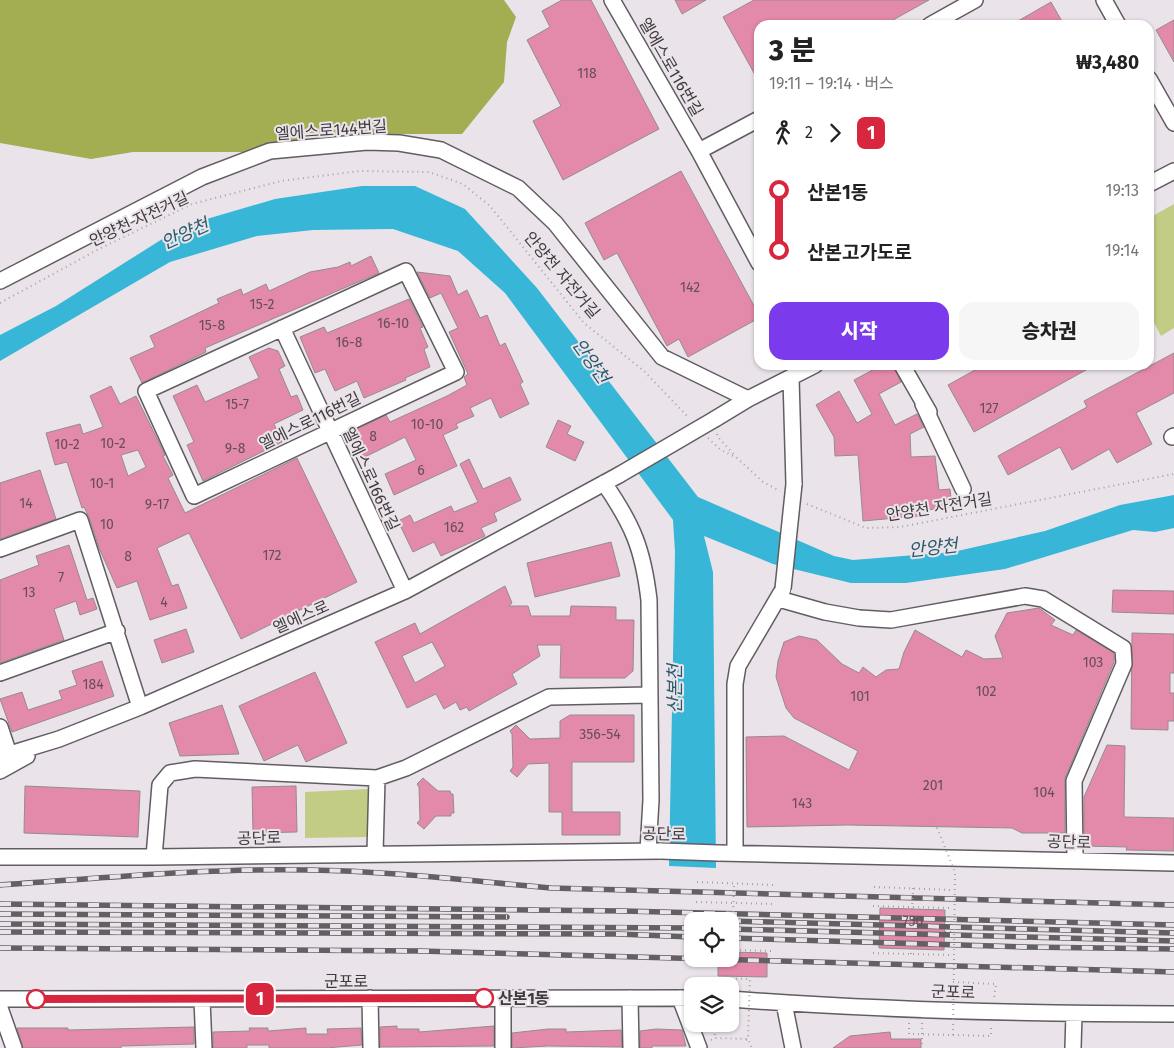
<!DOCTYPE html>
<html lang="ko">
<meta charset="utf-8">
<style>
:root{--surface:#fff;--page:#f6f6f6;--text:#222;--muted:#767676;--accent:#7c3aed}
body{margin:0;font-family:"Fira Sans","Noto Sans KR",sans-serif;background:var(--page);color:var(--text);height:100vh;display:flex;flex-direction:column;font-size:19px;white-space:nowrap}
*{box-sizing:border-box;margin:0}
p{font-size:16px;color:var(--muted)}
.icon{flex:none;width:28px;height:28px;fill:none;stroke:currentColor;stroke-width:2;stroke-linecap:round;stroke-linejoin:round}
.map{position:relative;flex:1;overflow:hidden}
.sheet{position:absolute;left:754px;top:20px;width:400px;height:350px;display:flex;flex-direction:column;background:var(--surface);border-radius:15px;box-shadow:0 1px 4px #0004}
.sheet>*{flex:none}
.badge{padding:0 10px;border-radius:8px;font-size:18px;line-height:32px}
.tools{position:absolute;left:684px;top:912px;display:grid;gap:10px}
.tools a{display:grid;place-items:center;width:55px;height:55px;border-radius:10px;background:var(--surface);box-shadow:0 1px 4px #0004;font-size:25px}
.map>.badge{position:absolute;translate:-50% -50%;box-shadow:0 0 0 2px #fff}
.legs{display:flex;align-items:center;gap:8px;height:55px;padding:0 15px;font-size:16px}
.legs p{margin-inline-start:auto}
.head{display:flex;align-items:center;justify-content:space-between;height:85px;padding:0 15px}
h1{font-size:28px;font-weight:800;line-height:38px}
.button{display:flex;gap:10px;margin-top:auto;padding:10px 15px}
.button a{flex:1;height:58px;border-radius:15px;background:var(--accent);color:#fff;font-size:20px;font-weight:800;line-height:58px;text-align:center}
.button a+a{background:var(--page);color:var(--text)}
ul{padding:0 15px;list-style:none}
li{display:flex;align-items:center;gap:18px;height:60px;font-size:19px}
li i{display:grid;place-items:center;width:8px;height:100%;margin:0 6px;background:currentColor}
li i::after{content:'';width:12px;height:12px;margin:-6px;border:4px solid;border-radius:50%;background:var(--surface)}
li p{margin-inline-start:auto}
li:first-child i{background:linear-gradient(#0000 50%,currentColor 0)}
li:last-child i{background:linear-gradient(currentColor 50%,#0000 0)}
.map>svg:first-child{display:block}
.green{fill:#c2cc84}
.forest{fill:#a3ad52}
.water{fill:#37b6d7}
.building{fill:#e389aa;stroke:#948c8f;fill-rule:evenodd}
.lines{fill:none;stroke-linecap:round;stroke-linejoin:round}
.minor-casing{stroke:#625d62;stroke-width:18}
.path{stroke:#a5a0a4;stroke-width:2;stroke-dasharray:1 4;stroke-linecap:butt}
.minor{stroke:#fff;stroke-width:15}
.rail-casing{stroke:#636063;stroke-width:5.5}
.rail{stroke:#eae4ea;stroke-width:4;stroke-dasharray:11;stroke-linecap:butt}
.minor-bridge-casing{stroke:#625d62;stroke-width:18;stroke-linecap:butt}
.path-bridge{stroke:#a5a0a4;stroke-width:2;stroke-dasharray:1 4;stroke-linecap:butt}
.minor-bridge{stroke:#fff;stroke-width:15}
.line-1-casing{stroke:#fff;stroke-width:11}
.line-1{stroke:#d7263d;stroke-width:8}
.stop-1-dot{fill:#fff;stroke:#d7263d;stroke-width:2.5}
.labels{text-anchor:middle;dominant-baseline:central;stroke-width:4;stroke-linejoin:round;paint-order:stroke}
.number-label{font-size:14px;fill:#674e58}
.street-label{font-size:16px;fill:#3e3b3d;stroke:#eae4ea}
.stop-label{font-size:16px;font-weight:bold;fill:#3e3b3d;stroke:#eae4ea;text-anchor:start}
.water-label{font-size:18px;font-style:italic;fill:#285a69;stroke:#eae4ea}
</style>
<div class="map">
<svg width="1174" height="1048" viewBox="0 0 1174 1048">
<rect width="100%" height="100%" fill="#eae4ea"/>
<path class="green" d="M1174,204V328L1161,336L1149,313V218Z
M368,789V837L305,838V792Z"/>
<path class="forest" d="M0,0H504L516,17L507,42L504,82L462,134H338L244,152H133L91,159L0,143Z"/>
<path class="water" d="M362,186H415L465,209L537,288L698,497L834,556L853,560L953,552L1045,531L1120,505L1174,495V528L1155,532L1133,530L1005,569L906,583H851L773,564L704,536L713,572L716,868L669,866L675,552L673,520L505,293L458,251L393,229L313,230L257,236L170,262L0,361V335L56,306L183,226L275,199Z"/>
<path class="building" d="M562,0H591L659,129L563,180L533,121L561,106L527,40L550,27L542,11Z
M675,0H706L682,14Z
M754,0H929L884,25H759V82L723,17Z
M1051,2L1064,25H1011Z
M1174,20V62L1156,30Z
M681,171L759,315V318L688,357L679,339L667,346L617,253L604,260L585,223Z
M371,256L379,273L205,348L206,352L142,383L130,358L155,347L150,336L219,303L217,299L241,289L243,295L266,284L269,291L310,272L338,267L350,262L351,266Z
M417,272L450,276L458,295L467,290L480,318L487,315L500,346L505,343L523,382L520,384L529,404L500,418L491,398L470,408L474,416L456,424L458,428L443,435L457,466L394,495L385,474L416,460L405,437L361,459L348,433L386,415L390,422L447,396L467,385L464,377L468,374L449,332L458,328L441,293L430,298Z
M409,299L423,327L420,328L428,347L424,349L430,367L405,378L406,380L364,398L357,381L335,391L325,369L315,373L300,337L324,327L327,333Z
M269,348L278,351L285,366L279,369L291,397L297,395L303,410L274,424L282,442L203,481L187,445L194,442L173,396L197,385L205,402L259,378L249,357Z
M1174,353V393L1136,413L1152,444L1117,463L1109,449L1072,470L1060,447L1008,475L998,456L1087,407L1084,401Z
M882,365H893L901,382L879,394L895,425L917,414L924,427L910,434L911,457L935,456L939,490L950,489L952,507L918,511L919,516L863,521L858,455L835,456L834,437L816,405L839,391L857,423L872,414L854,380Z
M984,365H1095L974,432L948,385Z
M111,386L120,404L136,396L165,455L163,456L173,475L168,478L185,513L297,458L357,582L241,639L189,533L157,548L172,586L178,584L187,608L150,620L137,581L117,588L99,548L89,517L84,507L82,508L67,462L55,465L46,433L80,424L83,434L103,427L90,396ZM138,450L146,467L128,476L121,455Z
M558,420L571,426L567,434L584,442L575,461L546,447Z
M469,459L483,489L510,477L521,500L494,513L497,521L481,528L485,536L441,556L434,542L413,552L398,521L410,515L414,523L451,506L454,512L478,502L460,464Z
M40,470L56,519L0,539V483Z
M611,542L620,576L535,597L527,563Z
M69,545L87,600L93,598L97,609L80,615L76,601L54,609L64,640L0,663V580L39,565L36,556Z
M505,586L512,603L509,606H528L531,616H570L571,606L616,607V620H634L633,671L625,678H560L561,645H537L540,656L512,674L517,684L469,711L467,707L460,710L456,702L444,709L436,694L407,708L375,642L415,623L420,634ZM432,642L445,666L415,683L402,656Z
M1113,590L1174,591V614L1112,612Z
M1039,608L1055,620L1051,625L1073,635L1076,630L1114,653V662L1065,778V833H1022L1012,828L847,825L747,827L746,737L784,736L849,770L858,751L794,718L786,708L776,677L778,661L784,642L799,636L817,640L842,664L859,673L863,667L876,677L886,670L899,669L904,652L915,630L962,657L966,650L984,659L1003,658L995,636L1007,613Z
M186,629L194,652L162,663L154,640Z
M1132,633L1174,634V673H1170V693H1174V721H1168V730L1131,729Z
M102,661L114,696L12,732L0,699L22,692L28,710L62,699L59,691L77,685L72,671Z
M315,672L347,743L306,762L298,745L264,761L239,706Z
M222,705L239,754L180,756L169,723Z
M570,715H634V762H572V812H620V835H562V812H549V763L528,764L517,777L510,771L513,767L512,734L510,731L516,725L530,739L560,738V721Z
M1107,745L1125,746L1124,817L1174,818V851L1126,850L1127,847L1084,846V797Z
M423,778L438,791H450L451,794H453L454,813H451V816H436L424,829L417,823L420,820L419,787L417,784Z
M25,786L140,791L138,837L24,833Z
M296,786L297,832L253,833L252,787Z
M880,908L945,910L944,950L879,948Z
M730,952L767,953V977L718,976V966H724V959H730Z
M397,1026V1029H419V1032L494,1026V1046L380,1047V1027Z
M194,1027V1044L121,1046V1048H23L17,1028H68V1030Z
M249,1028H268V1031L306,1028V1034H328L327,1029L361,1028L362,1045L326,1048H269V1045H247V1048H213V1032L250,1031Z
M548,1029H566V1032L621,1030L622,1047L548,1046L512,1048V1033Z
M656,1029L682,1030L686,1046H652V1048H640V1031Z
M890,1032L891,1039H921V1048H833L850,1036Z"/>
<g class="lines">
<defs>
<path id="minor" d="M612,0L699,151L759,263
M1104,0L1118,25
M930,25L975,0
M1149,79L1174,123
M699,151L759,119
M1149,184L1174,171
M406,271L456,372L194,496L146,391Z
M0,281L202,177L270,151L367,142L399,143L441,150L518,188L555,223L662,357L748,399
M282,328L405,591
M902,365L929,412
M791,378L794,484
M923,404L963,489
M715,419L748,399L815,365
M1172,437L1174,436
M604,483C633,525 643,549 649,600L651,800L648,851
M0,549L80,520L140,707
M779,599L825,612L859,618L891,620L1025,596L1043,599L1123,648L1124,664L1074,781L1075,859
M0,673L117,631
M0,727L9,754
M0,757L59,739L140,707L405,591L619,475
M0,771L27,756
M375,853L377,778
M718,853L1174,863
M735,853V684L738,666L782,591
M0,857H154L661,851
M154,857L160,785L170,773L195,769L377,778L406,768L549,697L649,695
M370,998L371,1048
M630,998L631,1048
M680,998L699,1048
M0,999L692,998
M202,999L204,1048
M730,999C877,1010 1026,1014 1174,1014
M784,1003L793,1048
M0,1008L14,1048
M503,1048V998
M1073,1048L1074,1014"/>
</defs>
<use href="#minor" class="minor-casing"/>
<path class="path" d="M0,303L99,249L192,204L281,181L360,171L429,172L463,184L490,206L584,323L644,371L689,418
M717,434L718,437L736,457
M708,438L721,450L737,458L763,482L780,491
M807,504L866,528L900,527L1174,474
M697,882L775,885
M874,887L952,890
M696,902L774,904
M873,906L951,908
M945,932H954
M730,950L774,951
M873,953L951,955
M911,954V949
M953,982L996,984L994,998
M713,986L714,978L749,979
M909,1023V1034L991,1036V1025
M922,1023V1048
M714,1024L715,1038
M711,1040L715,1038L748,1039L752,1048"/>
<use href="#minor" class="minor"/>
<defs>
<path id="rail" d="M0,885C103,878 206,868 309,870C390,871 471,881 551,888L1174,905
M0,904L623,911L1174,925
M0,914L507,917
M730,921L1174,933
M0,924L692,928
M730,929L1174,941
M0,932L618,934L692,937
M730,938L1024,947L1174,949
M0,948L420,951L1174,972"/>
</defs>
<use href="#rail" class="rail-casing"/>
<use href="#rail" class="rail"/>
<defs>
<path id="minor-bridge" d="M619,475L715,419
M783,589L794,484
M661,851L718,853"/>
</defs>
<use href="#minor-bridge" class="minor-bridge-casing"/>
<path class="path-bridge" d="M935,823L955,872L953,1035
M912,909L913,888
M732,952L734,884
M746,1040L748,1039L750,977"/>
<use href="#minor-bridge" class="minor-bridge"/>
</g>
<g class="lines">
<defs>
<path id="line-1" d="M36,999L484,998"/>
</defs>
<use href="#line-1" class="line-1-casing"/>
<use href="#line-1" class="line-1"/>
</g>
<g class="stop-1-dot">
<circle cx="484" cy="998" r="9"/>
<circle cx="36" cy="999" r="9"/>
</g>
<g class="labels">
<g class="number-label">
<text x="587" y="73">118</text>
<text x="690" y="287">142</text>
<text x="262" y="304">15-2</text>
<text x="393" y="323">16-10</text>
<text x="212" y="325">15-8</text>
<text x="349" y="342">16-8</text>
<text x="237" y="404">15-7</text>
<text x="989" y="408">127</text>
<text x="427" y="424">10-10</text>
<text x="373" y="436">8</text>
<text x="113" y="443">10-2</text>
<text x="67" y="444">10-2</text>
<text x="235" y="448">9-8</text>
<text x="421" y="470">6</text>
<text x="102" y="483">10-1</text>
<text x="26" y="503">14</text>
<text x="157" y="504">9-17</text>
<text x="107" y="524">10</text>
<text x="454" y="527">162</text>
<text x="272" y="555">172</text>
<text x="128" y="556">8</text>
<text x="61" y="577">7</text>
<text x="29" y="592">13</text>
<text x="164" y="602">4</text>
<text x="1093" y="662">103</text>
<text x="93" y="684">184</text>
<text x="986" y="691">102</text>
<text x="860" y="696">101</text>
<text x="600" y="734">356-54</text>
<text x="933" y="785">201</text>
<text x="1044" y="792">104</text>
<text x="802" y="803">143</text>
<text x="913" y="921">750</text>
</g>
<g class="street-label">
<text transform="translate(671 67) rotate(60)">엘에스로116번길</text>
<text transform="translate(331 130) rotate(-4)">엘에스로144번길</text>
<text transform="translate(139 219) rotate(-25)">안양천 자전거길</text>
<text transform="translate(562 275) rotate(50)">안양천 자전거길</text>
<text transform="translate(310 421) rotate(-26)">엘에스로116번길</text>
<text transform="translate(371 479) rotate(65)">엘에스로166번길</text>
<text transform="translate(939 507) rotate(-9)">안양천 자전거길</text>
<text transform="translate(301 617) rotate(-24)">엘에스로</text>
<text transform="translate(664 834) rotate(1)">공단로</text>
<text transform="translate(259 838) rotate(-1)">공단로</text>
<text transform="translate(1069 842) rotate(2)">공단로</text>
<text x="346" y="981">군포로</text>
<text transform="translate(953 992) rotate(2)">군포로</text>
</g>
<g class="stop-label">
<text x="498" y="998">산본1동</text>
</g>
<g class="water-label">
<text transform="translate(185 234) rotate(-24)">안양천</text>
<text transform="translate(591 361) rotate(55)">안양천</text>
<text transform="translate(933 548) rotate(-6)">안양천</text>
<text transform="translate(675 689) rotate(-90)">산본천</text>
</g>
</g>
</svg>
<div class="tools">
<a><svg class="icon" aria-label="locate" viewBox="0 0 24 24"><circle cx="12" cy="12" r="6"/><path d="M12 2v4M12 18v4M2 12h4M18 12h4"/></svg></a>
<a><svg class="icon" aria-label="layers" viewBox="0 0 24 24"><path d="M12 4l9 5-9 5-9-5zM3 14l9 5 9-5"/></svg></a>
</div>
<b class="badge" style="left:260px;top:999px;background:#d7263d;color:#fff">1</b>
<section class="sheet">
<div class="head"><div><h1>3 분</h1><p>19:11 – 19:14 · 버스</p></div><b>₩3,480</b></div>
<div class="legs"><svg class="icon" aria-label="walk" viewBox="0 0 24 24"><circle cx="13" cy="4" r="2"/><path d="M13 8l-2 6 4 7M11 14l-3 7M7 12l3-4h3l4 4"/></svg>2<svg class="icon" aria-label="forward" viewBox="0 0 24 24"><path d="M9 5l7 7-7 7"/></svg><b class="badge" style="background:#d7263d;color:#fff">1</b></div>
<ul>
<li><i style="color:#d7263d"></i><b>산본1동</b><p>19:13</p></li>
<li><i style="color:#d7263d"></i><b>산본고가도로</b><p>19:14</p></li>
</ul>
<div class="button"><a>시작</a><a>승차권</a></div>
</section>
</div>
